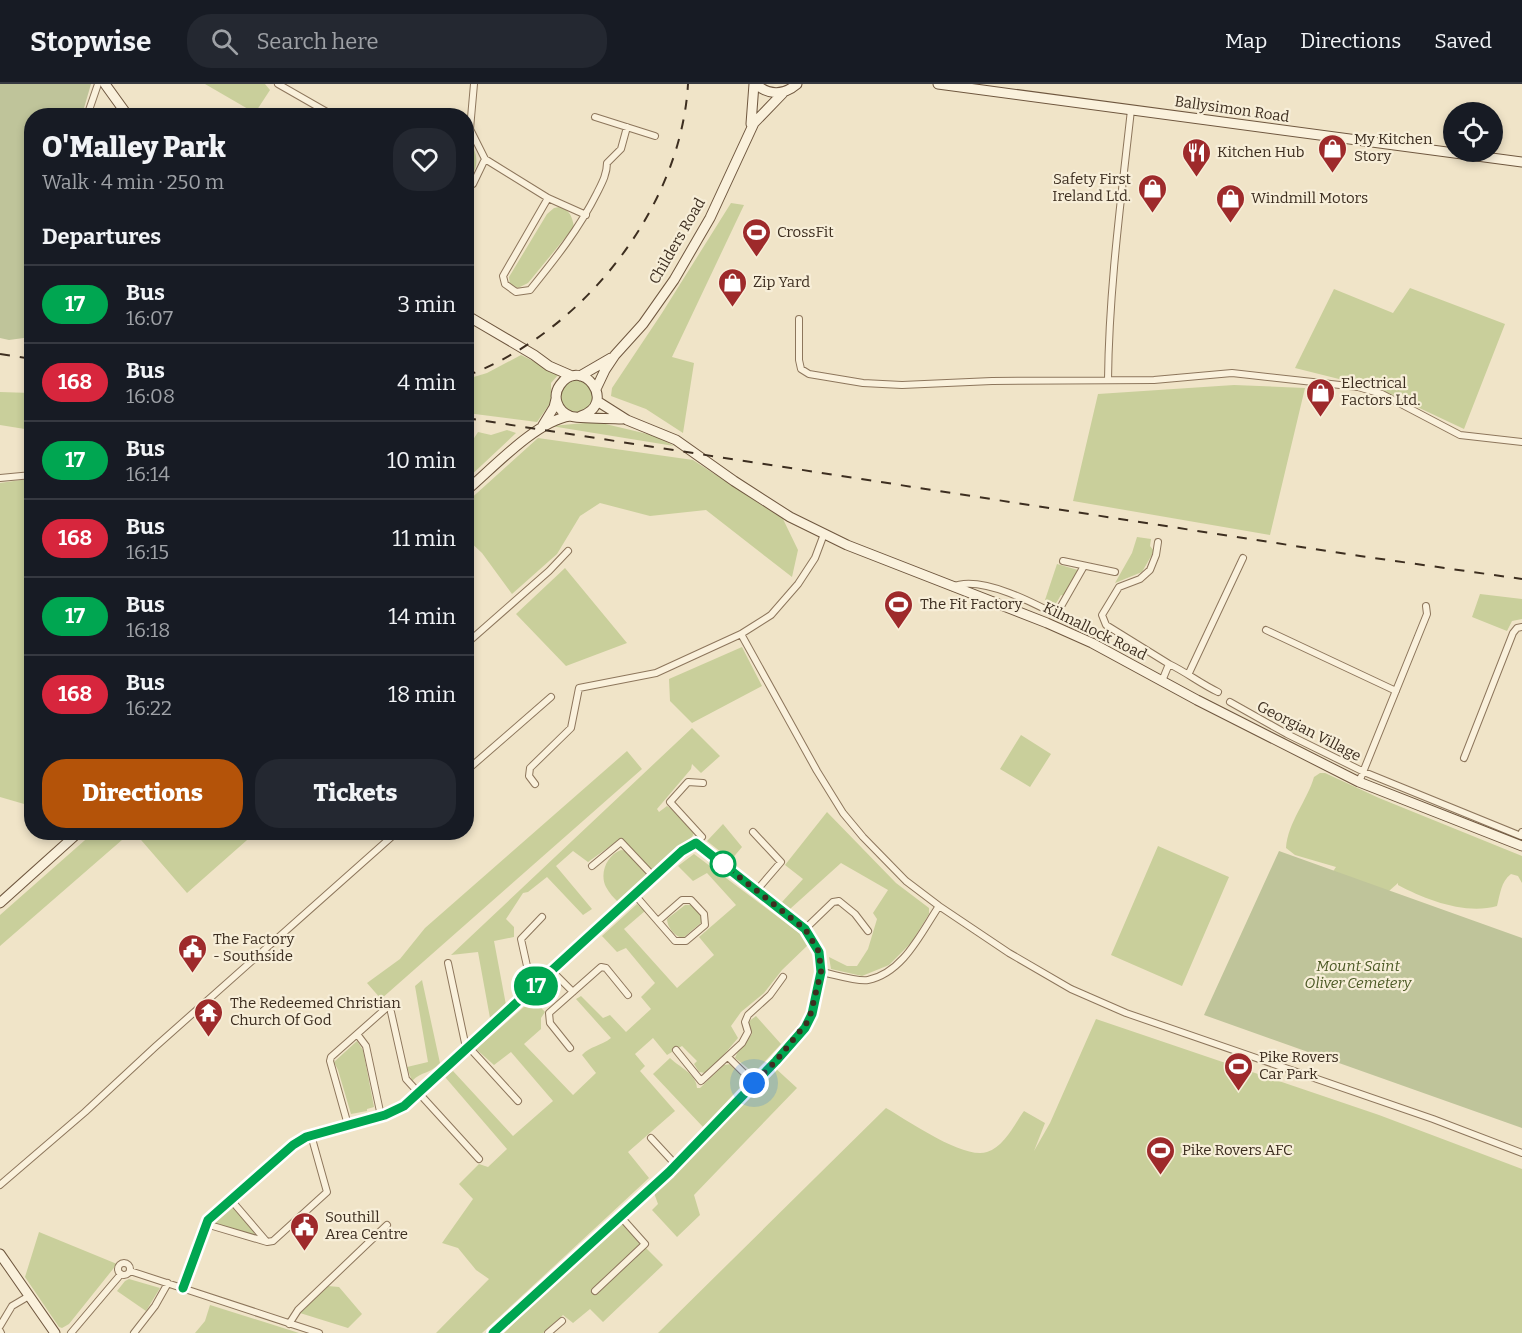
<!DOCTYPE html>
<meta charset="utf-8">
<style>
:root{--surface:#171b24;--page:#242831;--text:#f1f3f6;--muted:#9ea1a6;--line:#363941;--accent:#b45309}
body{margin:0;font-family:Bitter,serif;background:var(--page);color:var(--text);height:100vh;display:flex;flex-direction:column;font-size:22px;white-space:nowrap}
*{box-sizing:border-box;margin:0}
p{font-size:20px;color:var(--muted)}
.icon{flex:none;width:33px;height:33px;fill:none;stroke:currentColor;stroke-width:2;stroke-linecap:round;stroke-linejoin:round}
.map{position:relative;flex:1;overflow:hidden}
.sheet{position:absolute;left:24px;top:24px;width:450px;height:732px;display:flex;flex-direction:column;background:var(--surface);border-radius:24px;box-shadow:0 3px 9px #0003}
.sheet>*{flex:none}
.badge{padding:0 12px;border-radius:20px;font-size:21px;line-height:39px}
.tools{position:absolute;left:1443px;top:18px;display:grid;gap:12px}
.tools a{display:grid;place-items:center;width:60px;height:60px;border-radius:50%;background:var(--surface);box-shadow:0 3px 9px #0003;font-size:30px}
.you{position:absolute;width:30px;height:30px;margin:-15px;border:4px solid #fff;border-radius:50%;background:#1a73e8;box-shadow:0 0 0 9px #1a73e833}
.map>.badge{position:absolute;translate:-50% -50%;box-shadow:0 0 0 3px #fff}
h2{padding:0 18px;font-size:22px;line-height:54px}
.round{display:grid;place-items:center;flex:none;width:63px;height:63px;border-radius:24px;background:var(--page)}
.overview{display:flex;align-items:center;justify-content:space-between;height:102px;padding:0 18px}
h1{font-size:28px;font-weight:800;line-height:45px}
.primary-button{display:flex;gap:12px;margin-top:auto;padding:12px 18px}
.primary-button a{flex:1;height:69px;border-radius:24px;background:var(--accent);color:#fff;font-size:24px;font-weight:800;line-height:69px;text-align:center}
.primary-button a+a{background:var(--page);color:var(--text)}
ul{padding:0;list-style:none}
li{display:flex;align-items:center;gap:18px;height:78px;padding:0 18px;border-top:2px solid var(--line)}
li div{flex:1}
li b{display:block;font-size:22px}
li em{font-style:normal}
li .badge{min-width:66px;font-weight:700;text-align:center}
header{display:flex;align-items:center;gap:36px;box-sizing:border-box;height:84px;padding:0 30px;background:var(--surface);border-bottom:2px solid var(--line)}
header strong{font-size:28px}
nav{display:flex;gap:33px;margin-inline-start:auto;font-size:21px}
.search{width:420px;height:54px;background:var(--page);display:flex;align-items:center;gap:15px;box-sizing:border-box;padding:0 21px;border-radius:24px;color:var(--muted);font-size:22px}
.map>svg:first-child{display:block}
.green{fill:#c9cf9b}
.cemetery{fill:#bfc49a}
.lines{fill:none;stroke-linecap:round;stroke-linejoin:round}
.street-casing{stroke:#8d765c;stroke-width:8}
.secondary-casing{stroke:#6f573f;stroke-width:11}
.street{stroke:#faf1dc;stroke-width:6}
.secondary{stroke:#faf1dc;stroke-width:9}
.rail{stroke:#3d2e20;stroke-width:2;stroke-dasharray:10 10;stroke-linecap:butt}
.line-casing{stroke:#fff;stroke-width:14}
.line{stroke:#00a651;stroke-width:9}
.walk{stroke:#3d2e20;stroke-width:6;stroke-dasharray:0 10.8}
.stop-dot{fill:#fff;stroke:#00a651;stroke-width:3}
.labels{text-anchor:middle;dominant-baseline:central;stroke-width:4.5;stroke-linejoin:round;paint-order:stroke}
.street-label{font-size:15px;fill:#3d2e20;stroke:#f7eed8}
.poi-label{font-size:15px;fill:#3d2e20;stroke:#f7eed8;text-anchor:start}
.park-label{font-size:15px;font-style:italic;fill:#4d5a26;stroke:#f7eed8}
</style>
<header>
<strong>Stopwise</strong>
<div class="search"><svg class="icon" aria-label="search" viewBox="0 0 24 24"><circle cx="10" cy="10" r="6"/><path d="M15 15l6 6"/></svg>Search here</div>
<nav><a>Map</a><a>Directions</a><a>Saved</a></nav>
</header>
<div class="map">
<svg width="1522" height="1249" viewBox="0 0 1522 1249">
<rect width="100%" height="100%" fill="#f0e4c8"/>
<path class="green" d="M205,0H265L270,6L255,29Z
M467,54C478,67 481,84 467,96Z
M731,119L744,121L672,273L694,279L683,349L646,325L611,312L612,304L662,229Z
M559,123C570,126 572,132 574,143L528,199L518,204L510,201L509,193L547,130L554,124Z
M1410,204L1505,240L1464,345L1379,305L1295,284L1334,205L1393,229Z
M521,271L559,290L551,299V318L537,338L467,329V295L487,289Z
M561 312a16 16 0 1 1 32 0a16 16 0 1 1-32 0Z
M1234,301L1305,304L1270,451L1073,417L1098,310Z
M0,308L31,309V346L0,341Z
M597,338L656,352L674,362L551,342Z
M507,346L516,349L467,395V365L478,348L491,351Z
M538,354L693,376L783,435L798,466L792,493L706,426L650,432L600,419L580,432L557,470L512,510L482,469L467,455V418Z
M21,396H32L31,722L0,713V399Z
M1137,453L1151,455L1150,462L1154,467L1142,488L1115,499L1132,469Z
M1057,480L1078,486L1064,512L1061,511L1055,521L1045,516Z
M565,484L627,559L566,582L516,530Z
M1480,510L1522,515V535L1512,537L1507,547L1472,533Z
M742,563L762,602L692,639L670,617L669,595Z
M692,644L720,672L701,689L692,680L691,685L657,725L659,728L667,722L670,724L694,749L692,753L654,786L648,784L620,755L588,778L573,767L556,782L592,825L583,831L547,793L528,808L523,809L506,835L514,843V853L494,857L506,921L490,934L478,868L451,871Z
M1021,651L1051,670L1030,703L1000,685Z
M627,667L642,685L381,915L367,899L400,875L425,844Z
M1320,689H1325L1379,714L1522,772V799L1518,792L1511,790C1501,797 1500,811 1497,822C1466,831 1426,816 1398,801V799L1389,807L1332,789L1336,783L1295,771L1286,764C1288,738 1307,717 1314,693Z
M827,728L896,799L929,824V830L911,859L889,881L862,892L831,885L829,873L847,882H857L868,865L877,835L873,829L888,806L841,779L790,825L782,818L803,795L785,781Z
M723,740L742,763L731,776L707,757Z
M93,749H130L0,862V831Z
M135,749H255L187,809Z
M1158,762L1229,793L1182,902L1111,871Z
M621,766L627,767L649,793L619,819C614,814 609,809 606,803C599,789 607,771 621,766Z
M694,770L806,854L809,860L782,886L764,909L741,928L731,942L738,954L710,987L705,989L699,988L694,980L697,977L682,962L667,971L653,954L635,970L645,982L640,987L675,1027L628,1068L649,1094L482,1249H436L489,1195L476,1186L458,1164L442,1159L473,1115L459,1100L479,1080L488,1083L507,1065L445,993L453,987L513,1052L553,1017L511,968L494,981L476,965L533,915L545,928L541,934V945L524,960L573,1011L596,989L582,971C590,962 601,962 611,954L576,915L581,912L603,934L610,931L626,948L651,925L641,913L655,899L626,864L617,868L602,852L637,820L645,827L624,845L677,904L714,871L699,853L736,821L707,789L693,797L678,782Z
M685,821H691L702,832V838L683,854C675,853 667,843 667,835Z
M422,896L440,979C430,990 422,987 412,997L407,983L428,978L415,902Z
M756,932L781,960L754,989L735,974L739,965L752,950L748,938Z
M1096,935L1379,1031L1522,1085V1249H658L886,1024C907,1036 964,1076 987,1068C1004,1063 1014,1041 1024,1027L1045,1039L1034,1067L1050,1039Z
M357,957L363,966L374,1023L367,1025V1027L351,1030L338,986L334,978Z
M670,974C680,984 696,989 697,1004H700L724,981L731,980L746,997L703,1043L653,990Z
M773,982L797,1004L694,1111L700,1131L677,1153L652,1126L658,1120L654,1109Z
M231,1121L255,1147L254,1152L214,1140L212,1136Z
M619,1137L663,1181L603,1238L590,1225L573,1239L563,1231L543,1249H504Z
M39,1148L117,1180L69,1240L62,1244L59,1243L25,1193Z
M129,1195L160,1204L146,1227L117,1207L125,1197Z
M328,1202L339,1203L362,1230L348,1244L300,1229Z
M210,1221L299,1249H195L205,1237Z"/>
<path class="cemetery" d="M0,0H91L82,31L32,32L31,253L9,256L0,254Z
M1279,767L1522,854V1044L1204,931Z"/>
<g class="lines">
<defs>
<path id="street" d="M278,0L334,32
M474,0L470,45L485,75L548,114L586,131
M87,32L98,0
M595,33L655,52
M466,103L473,100L485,75
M548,114L503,192L505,200L516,208L530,206C555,175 579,145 597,109C602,99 607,90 607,79L621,65L627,43
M799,235V276L801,285L809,290L863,299L902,301L992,297L1154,296L1232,289L1358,303L1382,310L1460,351L1522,358
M1108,296C1109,205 1121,116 1131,26
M0,394L32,391
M1158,458L1156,471L1150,486L1140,495L1119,503L1102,531L1106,541L1169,580L1162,597
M1063,477L1115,488
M952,503C984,488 1052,529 1081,544
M1056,531L1084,482
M1266,546L1396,607
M741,550L817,687L843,729L863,753L906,797L939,822L1009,869L1071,905L1126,929L1433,1035L1522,1069
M466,560L549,487L568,467
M1169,580C1186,588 1201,600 1218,608
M1189,589L1243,474
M1230,618L1287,650L1364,688L1521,752L1522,748
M1464,674L1513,549L1517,544L1522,543
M466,687L551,613
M1359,698L1427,530L1426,522
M535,700L529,692L530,684L571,644L579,604L656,589L741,550L771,531L798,500L815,474L824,450
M753,748L781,778L757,806
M696,759L702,753L670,718L688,698L703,699
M592,782L621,758L654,793
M635,811L675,857H686L705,841L704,830L691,816H682L658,837
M805,845L833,818L839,817L855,830L868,847
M448,879L465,959L518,1017
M552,887L573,908
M821,888C833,890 857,898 868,896C903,889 921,849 939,822
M540,898L527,882L521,855L542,833
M391,928L406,995L479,1075
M357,950L366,962L381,1032
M570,964L550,939L549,929L601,883L606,884L628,911
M676,966L701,997L742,959L748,948L745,938L748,931L770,911L783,893
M728,973L754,999
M348,1041L330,977L331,973L392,919
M651,1054L676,1081
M0,1101L85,1028L155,963L397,748
M231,1116L267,1158L273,1157L327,1108L311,1051
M206,1140L267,1158
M118 1185a6 6 0 1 1 12 0a6 6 0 1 1-12 0Z
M130,1187L319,1249
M183,1204L208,1136L293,1061L306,1053L385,1031L404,1022L682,767L696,759L805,845L819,868L821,888L812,930L805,944L776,977L676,1081L492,1249
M595,1207L645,1160L620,1132
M289,1240L298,1226L387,1141
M0,1242L12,1222L29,1212
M0,1247L1,1249
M71,1249L121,1190
M134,1249L155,1222L168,1199
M548,1249L562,1237"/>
<path id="secondary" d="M105,0L128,32
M756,0C769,12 784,11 797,0
M938,0L1522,78
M751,40L754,0
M466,231L534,271L549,282L572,292
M580,292L611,274
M596,305L605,286L615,271L643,240L674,196L710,134L754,39L783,9
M597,317L627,336L676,356L734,397L790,433L847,461L1047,539L1092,559L1197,616L1359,698L1522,762
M581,332C619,319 581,271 560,301C552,312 557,327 570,332C579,335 609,334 622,335
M543,341L554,323L556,315
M466,407C493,384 536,337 570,332
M0,819L79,748
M0,1170L55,1249"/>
</defs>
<use href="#street" class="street-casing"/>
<use href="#secondary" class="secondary-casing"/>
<use href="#street" class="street"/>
<use href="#secondary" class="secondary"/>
<path class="rail" d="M0,270L32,275
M466,292C582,249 681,124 688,0
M466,334L1360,472L1522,495"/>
</g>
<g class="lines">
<defs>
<path id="line" d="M183,1204L208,1136L293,1061L306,1053L385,1031L404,1022L682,767L696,759L805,845L819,868L821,888L812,930L805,944L776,977L669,1088L493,1249"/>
</defs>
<use href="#line" class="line-casing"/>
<use href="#line" class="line"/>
<path class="walk" d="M723,780L805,845L819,868L821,888L809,936L776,977L754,999"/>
</g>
<defs>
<symbol id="shop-pin" viewBox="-11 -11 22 30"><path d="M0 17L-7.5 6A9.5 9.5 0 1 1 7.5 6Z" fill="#9e2a2b" stroke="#f7eed8"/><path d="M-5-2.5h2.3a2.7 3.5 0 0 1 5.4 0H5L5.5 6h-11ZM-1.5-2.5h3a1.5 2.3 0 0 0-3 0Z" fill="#fff"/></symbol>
<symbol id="restaurant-pin" viewBox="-11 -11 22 30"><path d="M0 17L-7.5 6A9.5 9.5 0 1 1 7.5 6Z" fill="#9e2a2b" stroke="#f7eed8"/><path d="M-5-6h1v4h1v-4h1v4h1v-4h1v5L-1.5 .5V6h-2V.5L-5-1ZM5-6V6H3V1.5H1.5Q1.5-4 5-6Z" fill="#fff"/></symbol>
<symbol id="stadium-pin" viewBox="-11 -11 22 30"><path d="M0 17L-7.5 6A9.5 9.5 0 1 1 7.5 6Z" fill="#9e2a2b" stroke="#f7eed8"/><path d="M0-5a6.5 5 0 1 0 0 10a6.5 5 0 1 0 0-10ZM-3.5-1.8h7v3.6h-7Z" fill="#fff"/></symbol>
<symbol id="civic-pin" viewBox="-11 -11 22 30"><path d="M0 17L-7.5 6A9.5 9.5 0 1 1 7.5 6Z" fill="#9e2a2b" stroke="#f7eed8"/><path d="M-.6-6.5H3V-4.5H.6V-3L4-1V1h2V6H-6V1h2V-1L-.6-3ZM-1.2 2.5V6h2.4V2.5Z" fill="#fff"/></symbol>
<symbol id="temple-pin" viewBox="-11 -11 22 30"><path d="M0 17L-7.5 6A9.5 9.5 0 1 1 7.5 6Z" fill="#9e2a2b" stroke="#f7eed8"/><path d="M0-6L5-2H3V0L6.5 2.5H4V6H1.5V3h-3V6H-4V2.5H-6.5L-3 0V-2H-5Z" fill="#fff"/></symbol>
</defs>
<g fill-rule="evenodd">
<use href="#shop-pin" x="1316" y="48" width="33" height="45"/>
<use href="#restaurant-pin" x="1180" y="52" width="33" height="45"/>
<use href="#shop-pin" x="1136" y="88" width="33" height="45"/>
<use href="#shop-pin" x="1214" y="98" width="33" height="45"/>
<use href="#stadium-pin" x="740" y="132" width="33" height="45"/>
<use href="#shop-pin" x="716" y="182" width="33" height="45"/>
<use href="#shop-pin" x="1304" y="292" width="33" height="45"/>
<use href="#stadium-pin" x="882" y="504" width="33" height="45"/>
<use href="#civic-pin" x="176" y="848" width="33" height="45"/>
<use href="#temple-pin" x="192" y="912" width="33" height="45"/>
<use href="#stadium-pin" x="1222" y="966" width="33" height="45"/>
<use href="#stadium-pin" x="1144" y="1050" width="33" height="45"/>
<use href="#civic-pin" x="288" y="1126" width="33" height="45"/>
</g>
<circle class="stop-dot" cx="723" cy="780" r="12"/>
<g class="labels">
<g class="street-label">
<text transform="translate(1232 25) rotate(8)">Ballysimon Road</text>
<text transform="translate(677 157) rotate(-60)">Childers Road</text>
<text transform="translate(1095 547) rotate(26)">Kilmallock Road</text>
<text transform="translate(1309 647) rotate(27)">Georgian Village</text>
</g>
<g class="poi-label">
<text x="1354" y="55">My Kitchen<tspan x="1354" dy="17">Story</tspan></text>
<text x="1217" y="68">Kitchen Hub</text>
<text x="1131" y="95" text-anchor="end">Safety First<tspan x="1131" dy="17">Ireland Ltd.</tspan></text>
<text x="1251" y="114">Windmill Motors</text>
<text x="777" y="148">CrossFit</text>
<text x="753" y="198">Zip Yard</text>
<text x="1341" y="299">Electrical<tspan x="1341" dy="17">Factors Ltd.</tspan></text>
<text x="920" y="520">The Fit Factory</text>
<text x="213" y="855">The Factory<tspan x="213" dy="17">- Southside</tspan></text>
<text x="230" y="919">The Redeemed Christian<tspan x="230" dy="17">Church Of God</tspan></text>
<text x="1259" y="973">Pike Rovers<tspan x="1259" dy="17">Car Park</tspan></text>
<text x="1182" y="1066">Pike Rovers AFC</text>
<text x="325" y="1133">Southill<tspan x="325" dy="17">Area Centre</tspan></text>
</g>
<g class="park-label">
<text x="1358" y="882">Mount Saint<tspan x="1358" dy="17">Oliver Cemetery</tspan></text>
</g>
</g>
</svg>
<div class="tools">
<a><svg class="icon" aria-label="locate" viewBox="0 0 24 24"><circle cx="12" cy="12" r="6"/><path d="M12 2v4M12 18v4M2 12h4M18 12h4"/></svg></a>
</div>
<div class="you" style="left:754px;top:999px"></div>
<b class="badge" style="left:536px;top:902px;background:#00a651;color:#fff">17</b>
<section class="sheet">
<div class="overview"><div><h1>O'Malley Park</h1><p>Walk · 4 min · 250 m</p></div><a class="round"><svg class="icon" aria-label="heart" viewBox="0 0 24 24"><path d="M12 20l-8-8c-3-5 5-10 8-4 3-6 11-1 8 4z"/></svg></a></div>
<h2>Departures</h2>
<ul>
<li><span class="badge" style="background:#00a651;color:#fff">17</span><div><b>Bus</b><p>16:07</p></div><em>3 min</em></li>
<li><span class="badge" style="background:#d7263d;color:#fff">168</span><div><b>Bus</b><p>16:08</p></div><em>4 min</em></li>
<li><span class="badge" style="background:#00a651;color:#fff">17</span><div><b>Bus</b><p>16:14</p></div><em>10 min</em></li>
<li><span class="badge" style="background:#d7263d;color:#fff">168</span><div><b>Bus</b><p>16:15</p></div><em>11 min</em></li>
<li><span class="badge" style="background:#00a651;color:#fff">17</span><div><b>Bus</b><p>16:18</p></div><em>14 min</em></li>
<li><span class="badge" style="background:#d7263d;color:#fff">168</span><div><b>Bus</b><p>16:22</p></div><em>18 min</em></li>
</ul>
<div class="primary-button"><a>Directions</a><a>Tickets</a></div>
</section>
</div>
